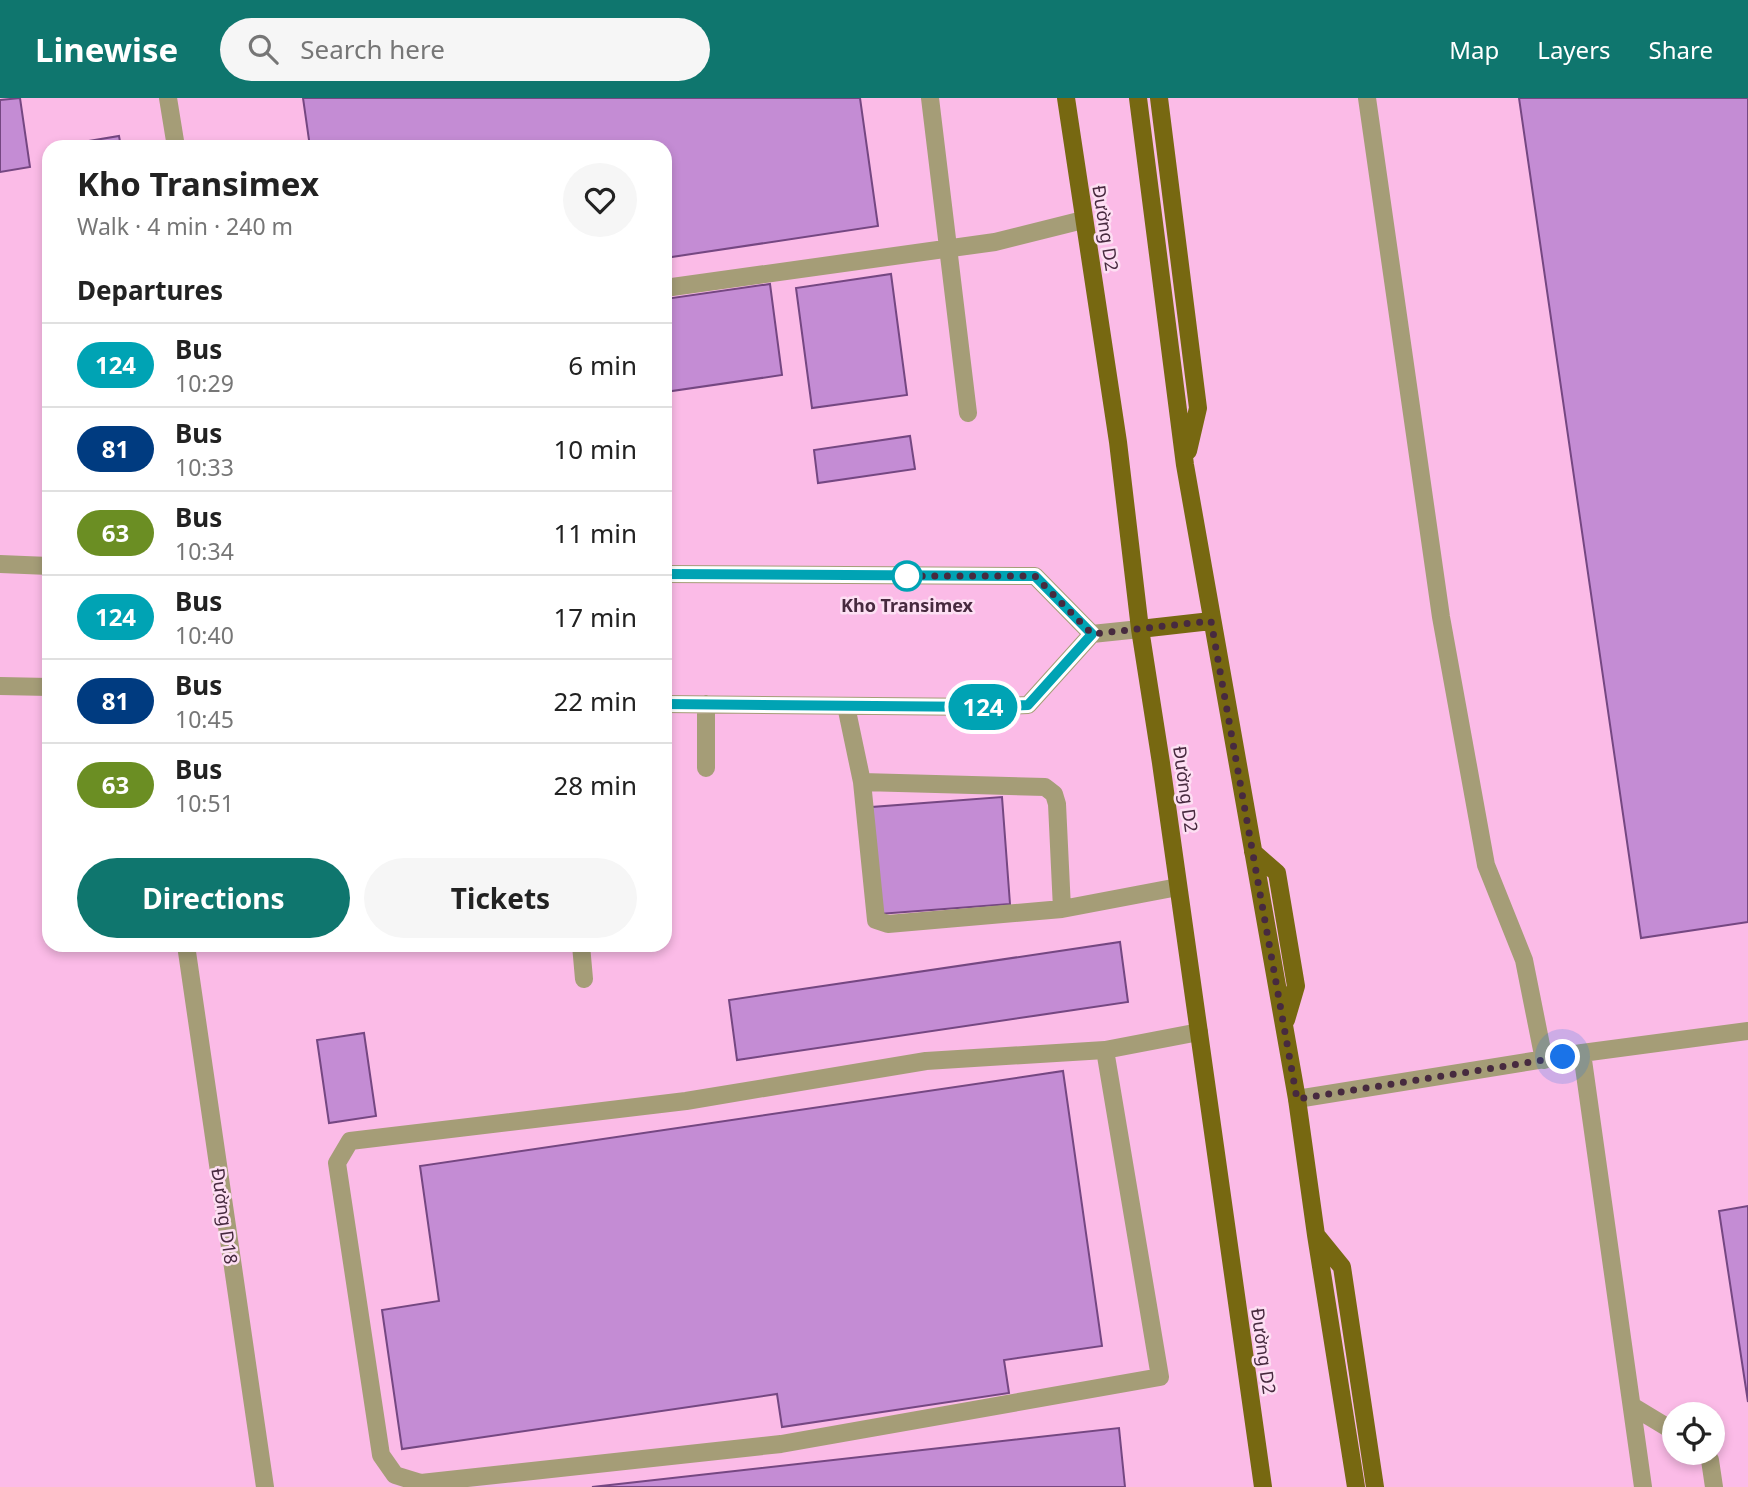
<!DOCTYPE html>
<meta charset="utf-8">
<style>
:root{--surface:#fff;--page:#f6f6f6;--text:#222;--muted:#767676;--line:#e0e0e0;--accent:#0f766e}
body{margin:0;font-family:"Noto Sans",sans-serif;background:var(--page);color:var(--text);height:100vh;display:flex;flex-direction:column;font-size:26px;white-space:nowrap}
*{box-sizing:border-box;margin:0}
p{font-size:23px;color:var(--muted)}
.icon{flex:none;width:38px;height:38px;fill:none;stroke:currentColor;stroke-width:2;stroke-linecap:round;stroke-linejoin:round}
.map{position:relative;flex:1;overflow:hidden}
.sheet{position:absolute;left:42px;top:42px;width:630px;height:812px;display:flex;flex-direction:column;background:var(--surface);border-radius:21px;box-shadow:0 4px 10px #0003}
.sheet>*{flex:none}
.badge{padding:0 14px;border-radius:23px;font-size:24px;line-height:46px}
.fabs{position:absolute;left:1662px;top:1304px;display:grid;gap:14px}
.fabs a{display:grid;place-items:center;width:63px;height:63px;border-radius:50%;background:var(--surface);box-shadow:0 4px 10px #0003;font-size:35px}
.you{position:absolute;width:35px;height:35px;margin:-18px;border:5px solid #fff;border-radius:50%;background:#1a73e8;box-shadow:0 0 0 10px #1a73e833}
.map>.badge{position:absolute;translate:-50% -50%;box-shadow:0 0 0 4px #fff}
h2{padding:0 35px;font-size:26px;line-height:63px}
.round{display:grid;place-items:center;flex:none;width:74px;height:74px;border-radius:37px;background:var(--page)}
.head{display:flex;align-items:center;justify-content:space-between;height:119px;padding:0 35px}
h1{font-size:33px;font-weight:700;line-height:52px}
.primary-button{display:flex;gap:14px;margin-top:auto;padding:14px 35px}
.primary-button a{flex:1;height:80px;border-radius:42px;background:var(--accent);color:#fff;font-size:28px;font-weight:700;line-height:80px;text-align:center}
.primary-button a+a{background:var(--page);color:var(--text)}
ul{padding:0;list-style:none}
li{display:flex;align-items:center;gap:21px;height:84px;padding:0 35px;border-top:2px solid var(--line)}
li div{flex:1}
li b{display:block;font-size:26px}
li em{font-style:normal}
li .badge{min-width:77px;font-weight:700;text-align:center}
header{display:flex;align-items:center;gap:42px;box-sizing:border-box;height:98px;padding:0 35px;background:var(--accent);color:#fff}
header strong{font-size:33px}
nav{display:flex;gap:38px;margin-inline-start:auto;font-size:24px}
.search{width:490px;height:63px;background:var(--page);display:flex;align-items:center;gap:18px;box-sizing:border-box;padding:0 24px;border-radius:38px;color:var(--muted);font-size:26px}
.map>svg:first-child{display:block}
.built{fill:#fbbbe7;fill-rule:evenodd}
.building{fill:#c48cd4;stroke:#754782;stroke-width:2}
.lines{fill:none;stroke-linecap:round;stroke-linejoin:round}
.minor{stroke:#a59d77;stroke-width:18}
.major{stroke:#776811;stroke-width:18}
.line-casing{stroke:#fff;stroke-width:16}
.line{stroke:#00a3b4;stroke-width:10}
.walk{stroke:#472a3f;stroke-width:7;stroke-dasharray:0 12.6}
.stop-dot{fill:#fff;stroke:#00a3b4;stroke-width:3.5}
.labels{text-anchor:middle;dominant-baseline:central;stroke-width:5;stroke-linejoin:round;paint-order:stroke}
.street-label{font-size:18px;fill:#472a3f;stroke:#fddff3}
.stop-label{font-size:18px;font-weight:bold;fill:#472a3f;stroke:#fddff3}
</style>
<header>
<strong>Linewise</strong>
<div class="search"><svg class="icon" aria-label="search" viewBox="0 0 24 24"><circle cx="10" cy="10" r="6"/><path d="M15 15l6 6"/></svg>Search here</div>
<nav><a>Map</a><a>Layers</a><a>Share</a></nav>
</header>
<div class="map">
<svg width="1748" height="1389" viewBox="0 0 1748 1389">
<rect width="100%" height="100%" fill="#f9ccea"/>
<path class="built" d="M0,0H1748V1389H0ZM49,49H665V847H49ZM1675,1316H1713V1354H1675Z"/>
<path class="building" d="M20,0L30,69L0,74V2Z
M303,0H860L878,128L665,160V49H310Z
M1519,0H1748V824L1641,840Z
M119,38L121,49H53Z
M891,176L907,297L812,310L796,190Z
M770,186L782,277L665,294V201Z
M910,338L915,371L818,385L814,352Z
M1002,699L1010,806L879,816L872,709Z
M1120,844L1128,904L737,962L729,902Z
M364,935L376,1018L329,1025L317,942Z
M1063,973L1102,1248L1004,1262L1009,1295L782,1329L777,1296L402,1351L382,1212L439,1203L420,1068Z
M1748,1108V1304L1719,1113Z
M1119,1330L1125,1389H592Z"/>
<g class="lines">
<path class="minor" d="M168,0L176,49
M930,0L968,315
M1367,0L1441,519L1486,767L1524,862L1544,962
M665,190L995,144L1083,122
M0,466L49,468
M665,476L1035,478L1092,536
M0,588L49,589
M665,606L987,609L1028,607L1092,536L1140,531
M706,606V670
M846,608L862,684L876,822L888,826L1062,811L1178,789
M862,684L1045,689L1054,696L1057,706L1062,811
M186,847L265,1389
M581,847L584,881
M1105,952L1160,1279L781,1346L421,1385L395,1377L381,1357L337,1065L350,1043L686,1003L926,963Z
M1105,952L1199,934
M1582,955L1643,1389
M1297,1001L1582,955L1748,933
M1632,1308L1675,1334
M1704,1354L1710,1362L1714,1389"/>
<path class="major" d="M1066,0L1118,344L1140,531L1161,665L1263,1389
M1138,0L1185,367L1297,1001L1316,1137L1356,1389
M1159,0L1198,310L1188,353
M1140,531L1211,523
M1253,754L1277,775L1296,888L1286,922
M1316,1137L1342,1169L1375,1389"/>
</g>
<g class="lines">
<defs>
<path id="line" d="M665,476L1035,478L1092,536L1028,607L987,609L665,606"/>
</defs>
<use href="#line" class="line-casing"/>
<use href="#line" class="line"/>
<path class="walk" d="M907,478H902H1035L1092,536L1211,523L1297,1001L1563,959"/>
</g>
<circle class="stop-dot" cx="907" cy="478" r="14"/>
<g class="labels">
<g class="street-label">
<text transform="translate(1106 130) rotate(81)">Đường D2</text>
<text transform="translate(1186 691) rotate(82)">Đường D2</text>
<text transform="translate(225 1118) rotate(82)">Đường D18</text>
<text transform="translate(1264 1253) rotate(82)">Đường D2</text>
</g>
<g class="stop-label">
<text x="907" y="507">Kho Transimex</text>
</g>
</g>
</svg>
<div class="fabs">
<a><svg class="icon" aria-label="locate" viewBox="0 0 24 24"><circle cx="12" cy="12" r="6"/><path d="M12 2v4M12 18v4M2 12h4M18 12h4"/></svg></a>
</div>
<div class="you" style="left:1563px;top:959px"></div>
<b class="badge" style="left:983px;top:609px;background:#00a3b4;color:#fff">124</b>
<section class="sheet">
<div class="head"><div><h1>Kho Transimex</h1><p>Walk · 4 min · 240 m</p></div><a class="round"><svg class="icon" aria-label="heart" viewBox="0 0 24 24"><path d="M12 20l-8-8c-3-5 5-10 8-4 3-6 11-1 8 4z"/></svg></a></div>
<h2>Departures</h2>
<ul>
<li><span class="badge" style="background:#00a3b4;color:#fff">124</span><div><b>Bus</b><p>10:29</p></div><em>6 min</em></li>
<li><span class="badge" style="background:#003b80;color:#fff">81</span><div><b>Bus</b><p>10:33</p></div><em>10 min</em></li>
<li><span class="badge" style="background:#6b8e23;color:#fff">63</span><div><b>Bus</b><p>10:34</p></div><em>11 min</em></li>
<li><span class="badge" style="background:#00a3b4;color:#fff">124</span><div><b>Bus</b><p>10:40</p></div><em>17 min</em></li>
<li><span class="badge" style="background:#003b80;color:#fff">81</span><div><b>Bus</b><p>10:45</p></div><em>22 min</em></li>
<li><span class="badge" style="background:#6b8e23;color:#fff">63</span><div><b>Bus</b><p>10:51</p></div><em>28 min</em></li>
</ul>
<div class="primary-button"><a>Directions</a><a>Tickets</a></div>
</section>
</div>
